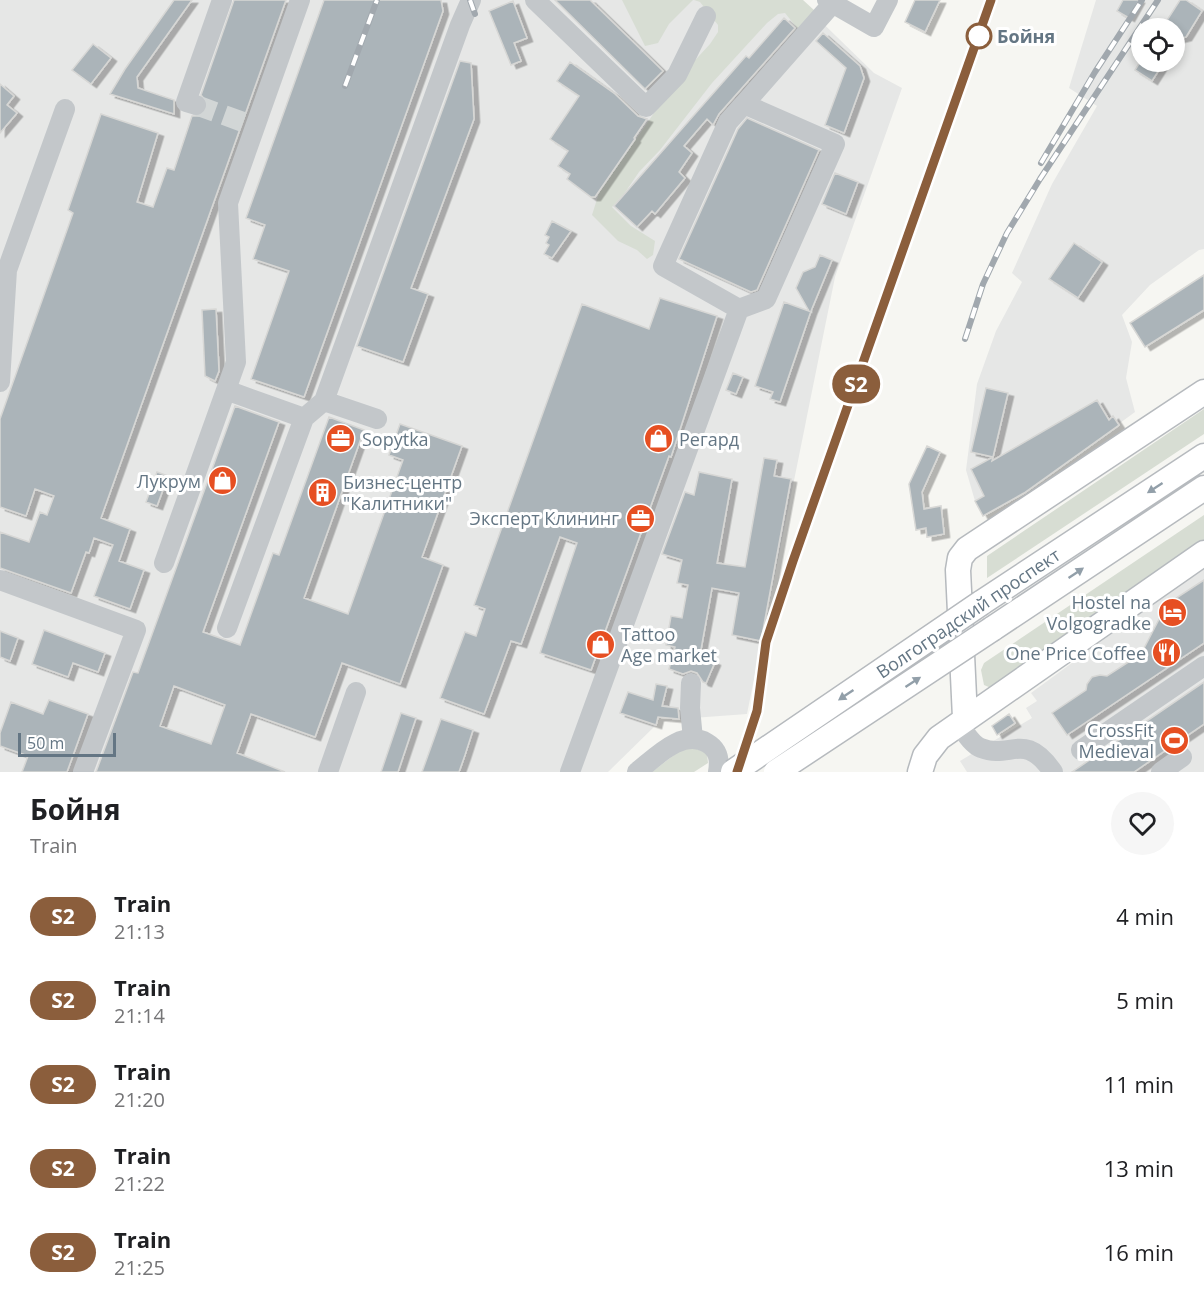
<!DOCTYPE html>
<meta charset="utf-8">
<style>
:root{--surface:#fff;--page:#f6f6f6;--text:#202124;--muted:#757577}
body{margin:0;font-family:"Open Sans",sans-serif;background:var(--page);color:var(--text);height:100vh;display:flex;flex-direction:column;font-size:22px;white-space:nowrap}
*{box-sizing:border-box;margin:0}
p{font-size:20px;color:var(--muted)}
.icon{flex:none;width:33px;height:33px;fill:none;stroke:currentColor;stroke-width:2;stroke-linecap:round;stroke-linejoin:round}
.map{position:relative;height:772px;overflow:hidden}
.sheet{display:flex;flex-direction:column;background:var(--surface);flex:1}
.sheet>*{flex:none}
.badge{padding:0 12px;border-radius:20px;font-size:21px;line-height:39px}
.fabs{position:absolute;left:1131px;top:18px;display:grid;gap:12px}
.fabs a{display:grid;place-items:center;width:54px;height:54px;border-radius:50%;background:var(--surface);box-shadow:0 3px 9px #0003;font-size:30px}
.scale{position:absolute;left:18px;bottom:15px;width:98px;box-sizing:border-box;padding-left:6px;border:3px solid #647684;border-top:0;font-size:16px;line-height:21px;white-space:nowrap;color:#647684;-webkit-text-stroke:4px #fff;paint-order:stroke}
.map>.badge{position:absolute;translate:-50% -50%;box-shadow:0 0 0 3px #fff}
.round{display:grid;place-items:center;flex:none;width:63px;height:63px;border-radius:32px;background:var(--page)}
.head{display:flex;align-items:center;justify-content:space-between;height:102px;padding:0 30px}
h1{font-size:28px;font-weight:700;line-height:45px}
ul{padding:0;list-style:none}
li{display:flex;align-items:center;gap:18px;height:84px;padding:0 30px}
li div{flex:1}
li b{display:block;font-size:22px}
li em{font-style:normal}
li .badge{min-width:66px;font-weight:700;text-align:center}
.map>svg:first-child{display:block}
.built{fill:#e6e7e6;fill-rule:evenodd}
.green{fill:#d7ddd3}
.building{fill:#abb4b9;stroke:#d7d7d5;stroke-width:1.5;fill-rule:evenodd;filter:url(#shadow)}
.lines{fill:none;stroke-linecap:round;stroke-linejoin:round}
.minor-tunnel{stroke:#d2d6d6;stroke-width:20;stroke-dasharray:20 10;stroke-linecap:butt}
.major-casing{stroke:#b6babe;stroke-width:27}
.minor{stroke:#c3c7ca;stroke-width:20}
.major{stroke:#fff;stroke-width:24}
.rail-casing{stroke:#a1a8ae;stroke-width:6}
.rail{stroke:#fff;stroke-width:4;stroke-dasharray:11;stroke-linecap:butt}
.major-bridge-casing{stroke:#b6babe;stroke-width:27;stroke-linecap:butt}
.major-bridge{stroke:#fff;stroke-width:24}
.oneway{fill:#929fa9}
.line-casing{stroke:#fff;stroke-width:14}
.line{stroke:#8b5e3c;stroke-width:9}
.stop-dot{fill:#fff;stroke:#8b5e3c;stroke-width:3}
.labels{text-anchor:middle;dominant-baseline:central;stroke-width:6;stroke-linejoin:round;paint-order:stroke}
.stop-label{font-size:18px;font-weight:bold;fill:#647684;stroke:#fff;text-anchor:start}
.poi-label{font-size:18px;fill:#647684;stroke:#fff;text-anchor:end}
.street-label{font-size:18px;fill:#647684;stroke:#fff}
</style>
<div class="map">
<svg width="1204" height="772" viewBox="0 0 1204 772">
<defs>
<filter id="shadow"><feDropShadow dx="5.5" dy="3.5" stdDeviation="0" flood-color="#0004"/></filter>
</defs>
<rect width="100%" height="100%" fill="#f6f6f2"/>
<path class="built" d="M0,0H799L874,73L902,88L835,277L747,714L679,719L658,717L656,725L608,772H0Z
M1096,0H1204V249L1199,250L1150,285L1122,315L1132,342L1126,378L1135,412L1027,491L983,516L975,501L966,470L977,384L996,331L1022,282L1012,273L1052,184L1097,106L1069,88ZM1142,28H1174V62H1142Z
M1204,566V772H967L960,761L1032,718L1026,708L1037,701L1031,693Z"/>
<path class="green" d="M622,0H693L669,24L658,43L645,46Z
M694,0H803L815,11L798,29L785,13L778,14L767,23L712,83L660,150L639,172L624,194L612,207L631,226L655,241L653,255L647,259L637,250L618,241L592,215L599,193L676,81L710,44L718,32V25L700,2Z
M1204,409V434L987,578V556Z
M1204,515V541L991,688L984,685L981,670L984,663Z
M683,748H694L707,753L708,763L694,772H652Z"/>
<path class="building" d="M174,0H192L137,77L138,88L174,100V114L110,94L125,69Z
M234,0H286L101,518L130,529L119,561L144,570L130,609L94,596L113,545L94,538L89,553L86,552L71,593L0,568V532L29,542L40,512L47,515L54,496L35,489L26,516L0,507V419L73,213L68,210L101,114L158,133L137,202L153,207L167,168L174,170L192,116H199L207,109V102L201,95Z
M324,0H441L443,11L304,397L251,379L289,271L253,259L265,225L246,218Z
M555,0H590L663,71L645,89Z
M915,0H940L925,32L905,22Z
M1123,0H1139L1129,18L1117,11Z
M1180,0H1186L1202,11L1186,37L1174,40V28H1162Z
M513,1L527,38L514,43L521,61L511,65L489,11Z
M784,18L795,28L719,114L713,125L707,119L684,146L692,153L679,172L685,178L655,214L652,211L637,227L614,206L746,56L749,58Z
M823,33L860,66L864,78L844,133L825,125L846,68L816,41Z
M93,44L111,58L91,84L72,70Z
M460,61L471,63L474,119L411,288L428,294L403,362L357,346Z
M570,62L615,94L638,116L647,119L634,138L635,139L595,197H591L567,179L570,174L558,166L568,151L550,139L579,96L557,81Z
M1140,62H1164L1152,81L1135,70Z
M0,84L14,96L7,105L17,113L0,133Z
M747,118L819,150L757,290L751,292L679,259L738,129Z
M835,173L858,182L846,214L822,204Z
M552,221L571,231L552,258L544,254L549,245L546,243L549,237L545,235Z
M1074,243L1102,262L1078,298L1049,279Z
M820,255L832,260L811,311L780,402L770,399L773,392L755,386L784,302L809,311L796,288L803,272L815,267Z
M1204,275V310L1145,347L1130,323Z
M660,298L717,316L671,457L669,456L591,670L540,653L577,543L560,537L521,644L511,641L484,714L440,698L465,632L476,636L485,609L474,605L582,304L649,329Z
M216,309L219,371L215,381L205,376L202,310Z
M733,373L743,377L736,394L726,390Z
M986,388L1008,393L993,457L971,452Z
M1097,400L1109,420L1113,416L1119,425L1024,493L983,516L975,501L984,496L971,469L993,457L992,461Z
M235,406L279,422L203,632L240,645L273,553L279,555L329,417L364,430L304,598L348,614L403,460L389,455L400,424L462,446L422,557L443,565L400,684L342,663L315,737L251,714L237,753L285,772H96L133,672L138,673ZM174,686L225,705L211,744L160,726Z
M927,446L940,452L922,492L924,509L941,506L944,534L927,537L926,528L916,530L909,484Z
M764,458L777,460L774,476L791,479L761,641L732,635L739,593L712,588L700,655L715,662L706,683L703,682L697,673L691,671L683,674L669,669L675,647L666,645L671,616L682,618L688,585L677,583L682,560L662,554L685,492L694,495L699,472L732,479L717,563L745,567Z
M157,472L168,476L157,506L146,502Z
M1204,580V643L1067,735L1052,713L1086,690L1087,684L1092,677L1100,675L1107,676L1141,654L1167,604Z
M44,630L105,653L98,672L73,663L68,677L32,664Z
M0,631L18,638L10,661L0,657Z
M1204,682V724L1134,772H1072Z
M656,684L667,686L662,706L678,708L679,719L658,717L656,725L620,713L628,692L653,700Z
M49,700L88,714L67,772H22L28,756L0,746V733L11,702L43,714Z
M401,713L416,718L398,772H381Z
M1009,714L1015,723L997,735L992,726Z
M441,719L473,730L465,755L459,772H422Z"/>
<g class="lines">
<path class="minor-tunnel" d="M196,105L243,122"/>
<defs>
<path id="major" d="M981,603L1204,456
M992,629L1204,488
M965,718L958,570L960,558L967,549L1204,392
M920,772L925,756L939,738L1204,553"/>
</defs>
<use href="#major" class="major-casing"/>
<path class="minor" d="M300,0L228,203L236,362L226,390L304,418
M535,0L646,107L677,75L706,16
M827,0L874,27L888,0
M744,104L833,3
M196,105L186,102L222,0
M0,382L7,270L65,109
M324,401L377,419
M164,563L226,390
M0,580L136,630L83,772
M227,628L304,418L324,401L460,25L471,0
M691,683L690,708L693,739
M958,723C964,731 972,745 981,748C1011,760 1024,730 1053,772
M1081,750L1204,666
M328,772L356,692
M570,772L739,309L766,299L835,144L744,104L728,122L663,266L739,309
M637,772C655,758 682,728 707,743C719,750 720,760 718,772
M1161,772L1182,757"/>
<use href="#major" class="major"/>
<defs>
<path id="rail" d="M470,0L475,14
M345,86L377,0
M1041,163L1095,72L1142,0
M965,339L983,284L1007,233L1040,179L1158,0
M737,772L757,711L766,642L793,561L991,0"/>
</defs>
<use href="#rail" class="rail-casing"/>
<use href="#rail" class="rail"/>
<defs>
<path id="major-bridge" d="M733,772L981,603
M776,772L992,629"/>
</defs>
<use href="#major-bridge" class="major-bridge-casing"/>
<use href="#major-bridge" class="major-bridge"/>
</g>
<defs><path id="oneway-solid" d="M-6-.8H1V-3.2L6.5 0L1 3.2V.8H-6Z" transform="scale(1.5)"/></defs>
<g class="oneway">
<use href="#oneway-solid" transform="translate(1155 488) rotate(147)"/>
<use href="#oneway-solid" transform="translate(1076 573) rotate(-34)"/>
<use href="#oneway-solid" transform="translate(913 682) rotate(-33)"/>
<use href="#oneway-solid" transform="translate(846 695) rotate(146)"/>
</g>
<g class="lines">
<defs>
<path id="line" d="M737,772L757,711L766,642L793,561L991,0"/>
</defs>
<use href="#line" class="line-casing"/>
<use href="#line" class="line"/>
</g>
<defs>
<symbol id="office-disc" viewBox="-11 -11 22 22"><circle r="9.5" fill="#e64f22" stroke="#fff"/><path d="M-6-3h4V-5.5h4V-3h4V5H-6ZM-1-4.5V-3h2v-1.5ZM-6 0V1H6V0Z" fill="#fff"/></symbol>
<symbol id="shop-disc" viewBox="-11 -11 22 22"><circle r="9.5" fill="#e64f22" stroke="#fff"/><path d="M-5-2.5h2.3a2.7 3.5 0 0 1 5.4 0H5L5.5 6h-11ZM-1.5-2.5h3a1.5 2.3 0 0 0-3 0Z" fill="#fff"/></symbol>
<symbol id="building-disc" viewBox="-11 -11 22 22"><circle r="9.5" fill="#e64f22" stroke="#fff"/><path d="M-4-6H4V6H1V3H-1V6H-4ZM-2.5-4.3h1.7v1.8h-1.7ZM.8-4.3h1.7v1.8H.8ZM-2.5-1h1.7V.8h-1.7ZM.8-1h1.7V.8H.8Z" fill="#fff"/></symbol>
<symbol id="hotel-disc" viewBox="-11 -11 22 22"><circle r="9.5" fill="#e64f22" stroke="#fff"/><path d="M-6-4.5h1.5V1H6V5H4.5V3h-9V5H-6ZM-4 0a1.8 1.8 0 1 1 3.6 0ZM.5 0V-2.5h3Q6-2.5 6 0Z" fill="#fff"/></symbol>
<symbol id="restaurant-disc" viewBox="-11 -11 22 22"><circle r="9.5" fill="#e64f22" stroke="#fff"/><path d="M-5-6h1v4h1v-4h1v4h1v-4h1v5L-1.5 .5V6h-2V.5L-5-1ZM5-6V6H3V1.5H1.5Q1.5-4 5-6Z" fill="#fff"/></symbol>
<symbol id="stadium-disc" viewBox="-11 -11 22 22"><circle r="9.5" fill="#e64f22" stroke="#fff"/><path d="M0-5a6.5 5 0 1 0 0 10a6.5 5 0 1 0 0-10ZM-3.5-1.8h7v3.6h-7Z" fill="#fff"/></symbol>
</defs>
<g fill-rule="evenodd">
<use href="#office-disc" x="324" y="422" width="33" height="33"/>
<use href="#shop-disc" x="642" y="422" width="33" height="33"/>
<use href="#shop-disc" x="206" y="464" width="33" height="33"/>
<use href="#building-disc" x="306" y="476" width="33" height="33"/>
<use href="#office-disc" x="624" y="502" width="33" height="33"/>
<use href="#hotel-disc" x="1156" y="596" width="33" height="33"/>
<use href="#shop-disc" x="584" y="628" width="33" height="33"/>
<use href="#restaurant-disc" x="1150" y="636" width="33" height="33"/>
<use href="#stadium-disc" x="1158" y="724" width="33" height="33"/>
</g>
<circle class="stop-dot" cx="979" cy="36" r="12"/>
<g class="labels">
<g class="stop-label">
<text x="997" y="36">Бойня</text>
</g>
<g class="poi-label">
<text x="362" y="439" text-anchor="start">Sopytka</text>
<text x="679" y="439" text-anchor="start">Регард</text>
<text x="201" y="481">Лукрум</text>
<text x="343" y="482" text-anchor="start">Бизнес-центр<tspan x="343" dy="21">"Калитники"</tspan></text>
<text x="619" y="518">Эксперт Клининг</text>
<text x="1151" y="602">Hostel na<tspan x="1151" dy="21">Volgogradke</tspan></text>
<text x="621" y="634" text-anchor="start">Tattoo<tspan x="621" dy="21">Age market</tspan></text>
<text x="1146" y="653">One Price Coffee</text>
<text x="1154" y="730">CrossFit<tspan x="1154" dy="21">Medieval</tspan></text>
</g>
<g class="street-label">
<text transform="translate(968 613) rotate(-34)">Волгоградский проспект</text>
</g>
</g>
</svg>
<div class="fabs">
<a><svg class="icon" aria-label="locate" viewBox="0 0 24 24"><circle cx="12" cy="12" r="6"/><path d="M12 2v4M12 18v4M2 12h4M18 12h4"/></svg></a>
</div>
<div class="scale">50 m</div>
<b class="badge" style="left:856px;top:384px;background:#8b5e3c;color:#fff">S2</b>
</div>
<section class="sheet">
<div class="head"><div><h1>Бойня</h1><p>Train</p></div><a class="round"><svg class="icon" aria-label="heart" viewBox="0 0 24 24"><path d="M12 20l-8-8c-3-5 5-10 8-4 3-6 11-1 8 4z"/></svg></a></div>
<ul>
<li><span class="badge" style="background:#8b5e3c;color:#fff">S2</span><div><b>Train</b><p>21:13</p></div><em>4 min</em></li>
<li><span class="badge" style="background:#8b5e3c;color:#fff">S2</span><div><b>Train</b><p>21:14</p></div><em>5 min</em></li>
<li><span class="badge" style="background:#8b5e3c;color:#fff">S2</span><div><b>Train</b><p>21:20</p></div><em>11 min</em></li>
<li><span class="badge" style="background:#8b5e3c;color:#fff">S2</span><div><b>Train</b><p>21:22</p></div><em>13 min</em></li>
<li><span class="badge" style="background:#8b5e3c;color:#fff">S2</span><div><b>Train</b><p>21:25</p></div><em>16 min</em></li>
</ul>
</section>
